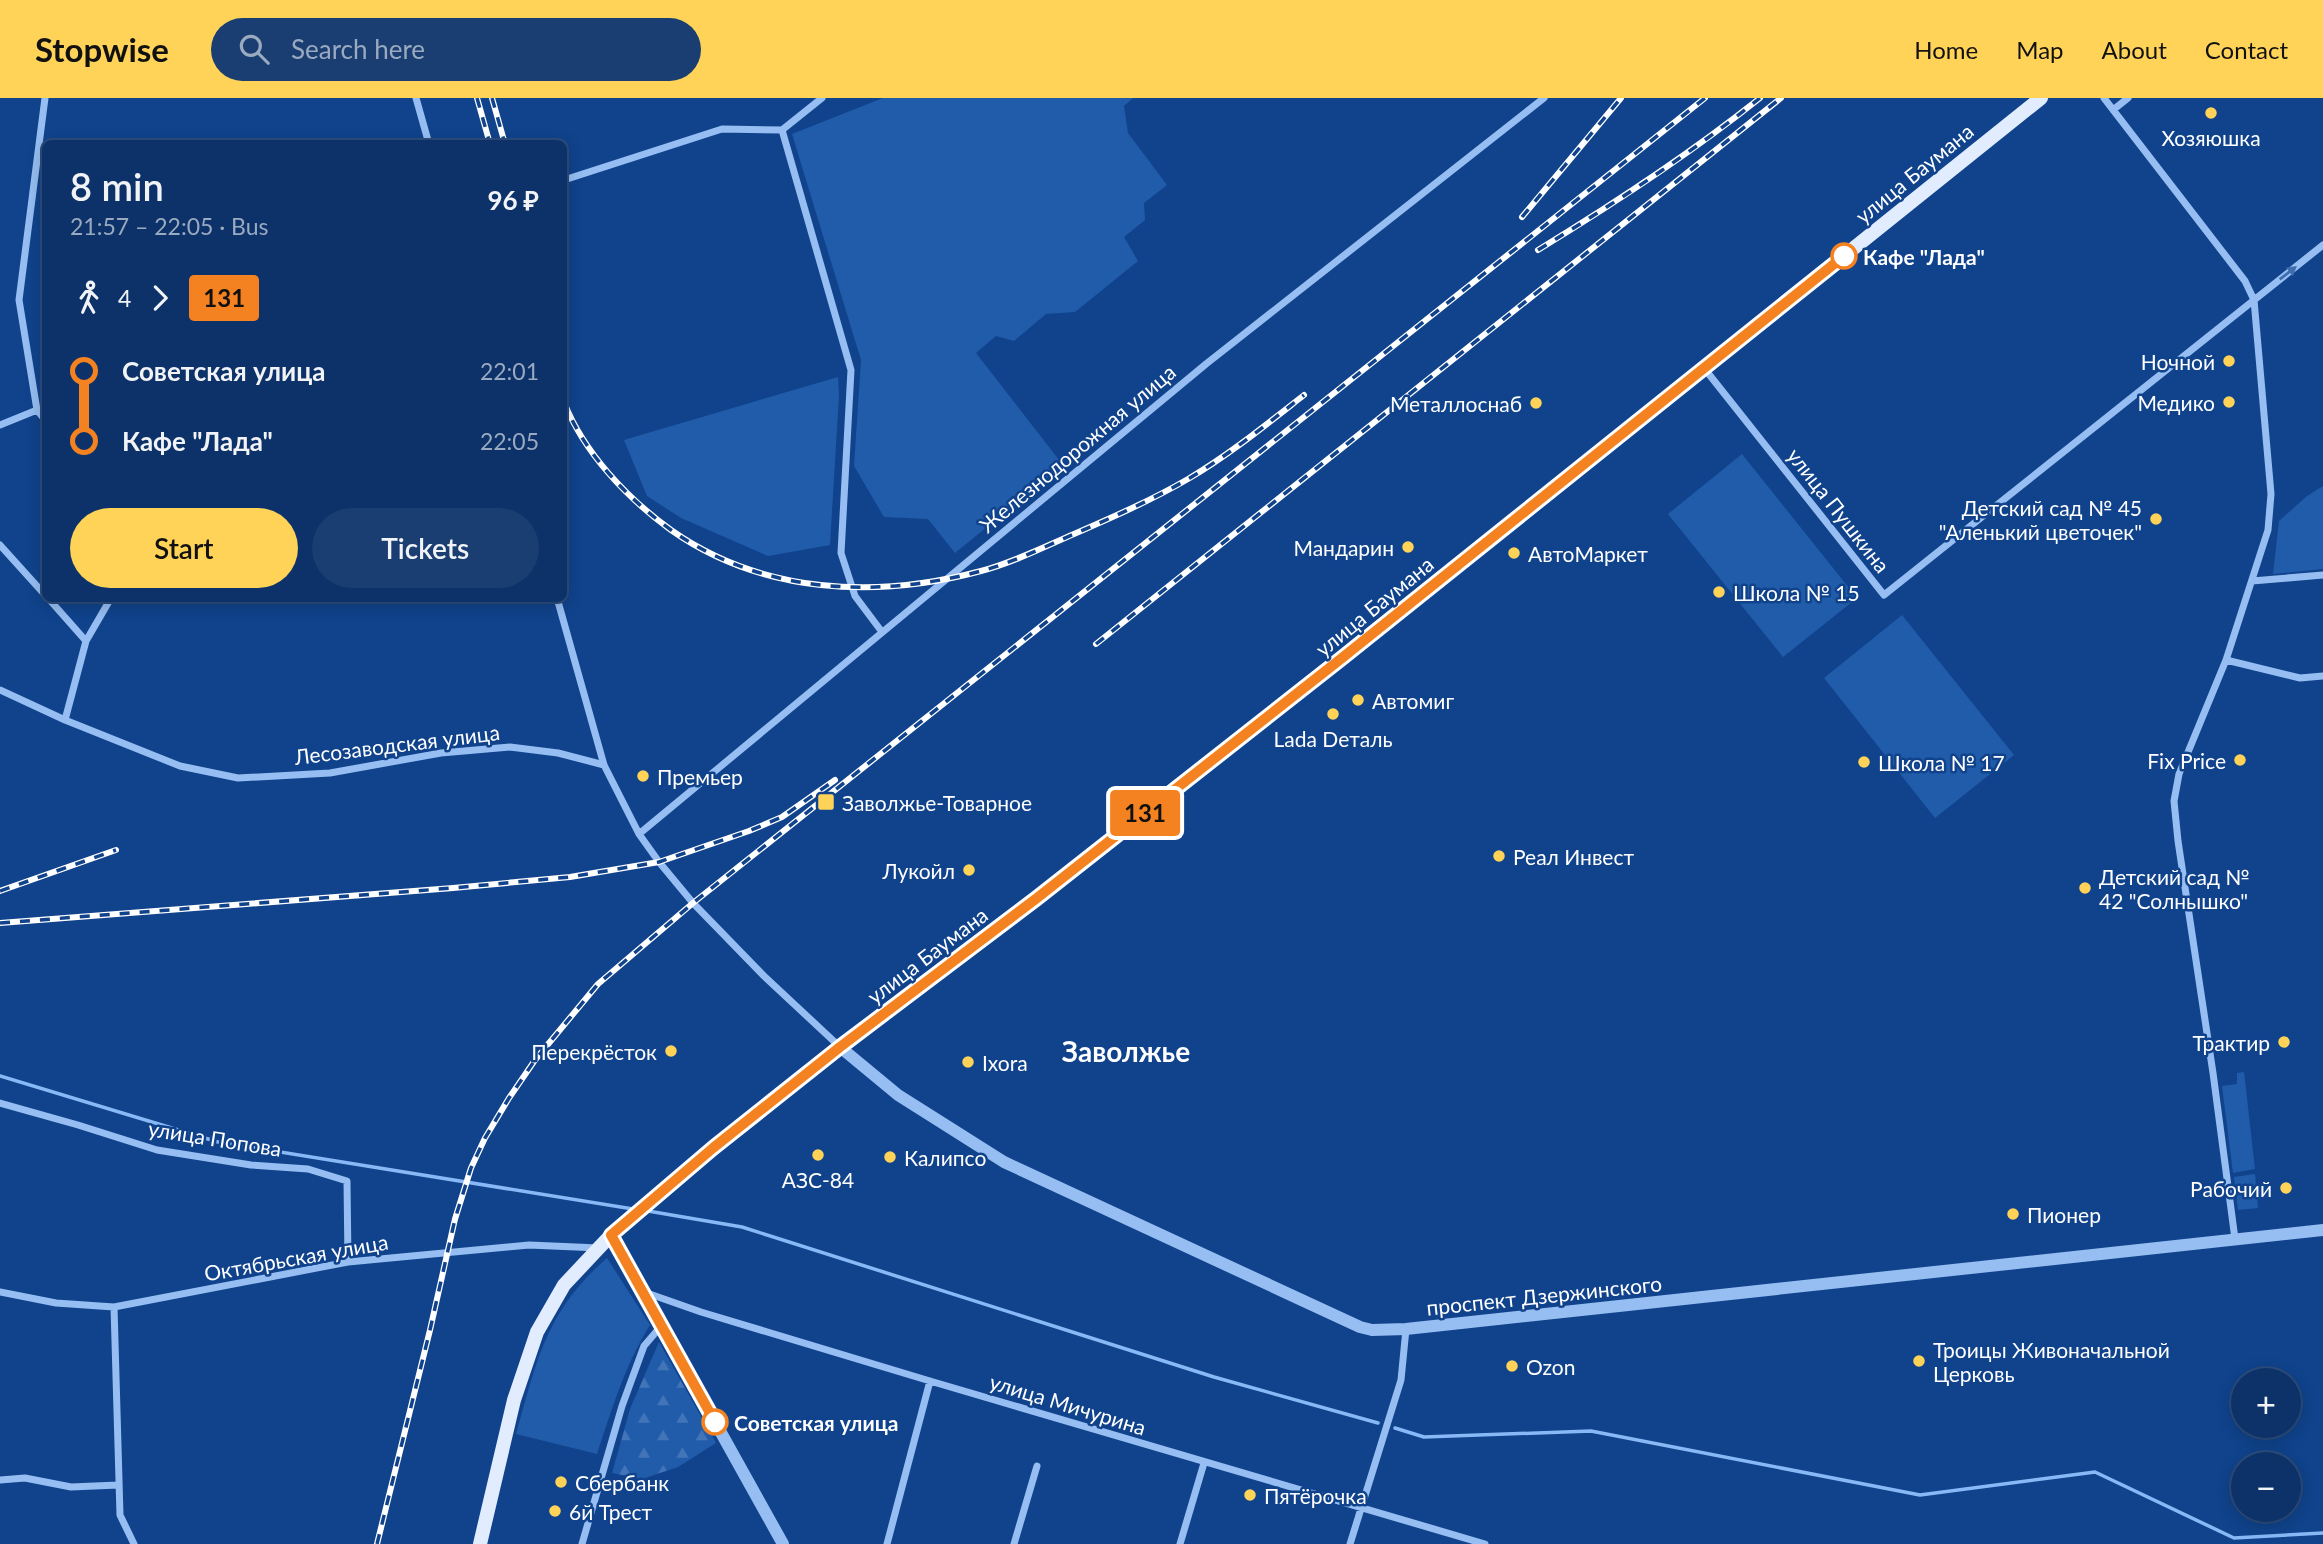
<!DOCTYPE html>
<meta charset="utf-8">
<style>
:root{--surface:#0c3269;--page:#1a3e71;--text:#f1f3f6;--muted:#9aaac0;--line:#2c4d7d;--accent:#ffd358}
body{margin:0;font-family:Lato,sans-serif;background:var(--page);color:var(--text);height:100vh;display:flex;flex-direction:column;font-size:26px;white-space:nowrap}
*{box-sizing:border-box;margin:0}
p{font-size:23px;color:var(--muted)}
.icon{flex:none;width:38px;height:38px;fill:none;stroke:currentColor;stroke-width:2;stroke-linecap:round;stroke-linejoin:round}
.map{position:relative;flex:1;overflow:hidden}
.side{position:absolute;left:42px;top:42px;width:525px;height:462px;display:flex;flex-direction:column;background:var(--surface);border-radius:10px;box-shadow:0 4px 18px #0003,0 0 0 2px var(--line)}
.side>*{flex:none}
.badge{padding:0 14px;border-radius:5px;font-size:24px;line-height:46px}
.tools{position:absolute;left:2231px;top:1270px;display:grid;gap:14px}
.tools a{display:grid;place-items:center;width:70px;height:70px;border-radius:50%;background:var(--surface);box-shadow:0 4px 18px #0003,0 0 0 2px var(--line);font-size:35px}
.map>.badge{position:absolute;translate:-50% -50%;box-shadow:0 0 0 4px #fff}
.legs{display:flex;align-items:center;gap:10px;height:77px;padding:0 28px;font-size:23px}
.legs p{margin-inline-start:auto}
.head{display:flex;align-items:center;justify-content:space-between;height:119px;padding:0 28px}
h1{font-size:38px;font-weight:600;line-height:52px}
.cta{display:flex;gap:14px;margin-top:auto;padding:14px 28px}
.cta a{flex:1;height:80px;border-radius:42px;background:var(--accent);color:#111;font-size:28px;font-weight:600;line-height:80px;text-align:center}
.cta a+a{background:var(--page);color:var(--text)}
ul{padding:0 28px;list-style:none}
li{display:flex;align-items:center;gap:24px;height:70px;font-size:26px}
li i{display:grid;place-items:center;width:10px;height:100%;margin:0 9px;background:currentColor}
li i::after{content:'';width:18px;height:18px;margin:-9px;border:5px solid;border-radius:50%;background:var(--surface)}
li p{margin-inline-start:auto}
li:first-child i{background:linear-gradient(#0000 50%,currentColor 0)}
li:last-child i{background:linear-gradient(currentColor 50%,#0000 0)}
header{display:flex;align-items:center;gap:42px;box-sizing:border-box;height:98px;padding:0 35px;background:var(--accent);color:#111}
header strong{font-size:33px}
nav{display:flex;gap:38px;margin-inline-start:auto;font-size:24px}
.search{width:490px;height:63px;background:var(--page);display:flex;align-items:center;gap:18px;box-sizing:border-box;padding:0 24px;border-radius:38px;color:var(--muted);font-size:26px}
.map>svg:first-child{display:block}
.green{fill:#215cab}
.forest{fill:url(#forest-firs)}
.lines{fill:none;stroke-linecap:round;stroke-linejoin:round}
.stream{stroke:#88b8f6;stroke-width:3.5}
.minor{stroke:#96bef2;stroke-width:7}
.tertiary{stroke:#96bef2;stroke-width:12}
.primary{stroke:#e2ecff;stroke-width:14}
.rail-casing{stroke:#fff;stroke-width:6}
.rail{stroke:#10438c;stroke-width:3.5;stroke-dasharray:10;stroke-linecap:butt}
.oneway{fill:#3f6eb0}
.line-1-casing{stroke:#fff;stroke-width:16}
.line-1{stroke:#f58220;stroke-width:10}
.poi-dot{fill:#ffd358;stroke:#10438c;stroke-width:2.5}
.stop-1-dot{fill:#fff;stroke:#f58220;stroke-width:3.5}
.labels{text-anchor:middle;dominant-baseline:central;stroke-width:5;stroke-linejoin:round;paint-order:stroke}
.poi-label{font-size:21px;fill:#fff;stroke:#10438c;text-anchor:start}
.street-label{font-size:21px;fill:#fff;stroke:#10438c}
.stop-label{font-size:21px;font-weight:bold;fill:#fff;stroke:#10438c;text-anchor:start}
.district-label{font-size:28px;font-weight:bold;fill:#fff;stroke:#10438c}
</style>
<header>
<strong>Stopwise</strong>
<div class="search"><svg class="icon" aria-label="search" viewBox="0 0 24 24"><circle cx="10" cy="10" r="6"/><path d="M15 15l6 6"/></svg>Search here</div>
<nav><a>Home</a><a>Map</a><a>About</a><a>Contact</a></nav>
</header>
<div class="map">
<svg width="2323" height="1446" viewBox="0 0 2323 1446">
<defs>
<pattern id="forest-firs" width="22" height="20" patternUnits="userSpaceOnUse" patternTransform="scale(1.75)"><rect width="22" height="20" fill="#215cab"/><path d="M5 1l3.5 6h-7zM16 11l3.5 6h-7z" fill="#4274b8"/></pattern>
</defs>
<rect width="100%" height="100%" fill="#10438c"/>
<path class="green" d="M883,0H1133L1124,8L1128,35L1167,87L1144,105L1145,122L1124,139L1138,163L1075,214L1046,216L1014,243L996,238L976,255L1063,367L955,455L928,421L884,419L854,368L861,262L792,36Z
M838,279L839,297L830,447L768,458L681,420L647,398L624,342Z
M1742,356L1857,500L1783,559L1668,416Z
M2323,388V471L2273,476L2279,423L2307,398Z
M1902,517L2014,657L1935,720L1824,580Z
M2244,974L2255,1071L2233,1075L2222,988L2237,986V975Z
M2255,1076L2258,1110L2238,1112L2234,1079Z
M607,1160L650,1227C625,1267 612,1311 597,1356L516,1336C537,1262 546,1213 607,1160Z"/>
<path class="forest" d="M659,1244L716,1345L678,1369L642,1381L612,1375L630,1311Z"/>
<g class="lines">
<path class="stream" d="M0,978L218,1044L633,1111
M648,1113L742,1129L1214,1279L1378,1325
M1395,1330L1424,1339L1591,1333L1920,1397L2095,1374L2234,1440L2323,1435"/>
<path class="minor" d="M45,0L19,202L37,312L46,323
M416,0L429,46
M822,0L782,32L851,272L841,455L855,498L882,534
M2104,0L2245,183L2254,202L2271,396L2268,432L2226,562L2179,676L2174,703L2178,743L2213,975L2235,1141
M2113,12L2128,0
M564,82L722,31L782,32
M1704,270L1884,497L2323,147
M0,327L37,312
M0,447L46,498
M2252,483L2323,477
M48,500L86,543L65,622
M557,500L604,667L639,736L659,764L693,805L764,878L840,949
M86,543L111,500
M2226,562L2300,580L2323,578
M0,592L65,622L180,668L238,680L330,675L441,655L510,649L558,655L604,667
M639,736L1206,266L1544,0
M0,1005L78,1027L157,1052L251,1067L308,1071L347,1083L348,1164
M0,1194L56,1205L114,1209L348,1164L529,1147L599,1150
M644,1194L701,1214L930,1283L1485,1446
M114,1209L120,1417L134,1446
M0,1382L25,1380L71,1389L118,1387
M582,1446L622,1308L644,1248L662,1227
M887,1446L930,1283
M1014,1446L1037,1368
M1180,1446L1204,1365
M1350,1446L1401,1282L1406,1231"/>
<path class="tertiary" d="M840,949L898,997L1004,1064L1360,1229L1372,1232L1406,1231L2323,1132
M611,1137L783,1446"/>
<path class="primary" d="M480,1446L514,1302L537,1234L564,1187L611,1137L713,1050L840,949L1037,800L1364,543L2041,0"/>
<defs>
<path id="rail" d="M477,0L490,46
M492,0L505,46
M1522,119L1621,0
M1538,152C1615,105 1690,56 1760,0
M564,304C584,355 627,400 671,432C762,496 876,501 981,473C1012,465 1044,449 1074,436C1113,419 1152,402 1188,381C1229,357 1267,326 1304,297
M1096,546L1781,0
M0,793L116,752
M0,825L453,790L570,779L659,764L749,733L782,719L835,682
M377,1446L430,1232L455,1121L471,1070L485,1040L509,1000L535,962L598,886L693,805L1705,0"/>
</defs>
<use href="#rail" class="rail-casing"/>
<use href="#rail" class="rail"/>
</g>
<defs><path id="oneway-solid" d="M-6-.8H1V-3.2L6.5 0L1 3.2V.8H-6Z" transform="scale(1.75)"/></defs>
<use class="oneway" href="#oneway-solid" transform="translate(2288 175) rotate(-38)"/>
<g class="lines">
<defs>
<path id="line-1" d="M715,1324L611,1137L713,1050L840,949L1037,800L1342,560L1844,158"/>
</defs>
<use href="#line-1" class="line-1-casing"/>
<use href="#line-1" class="line-1"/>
</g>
<g class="poi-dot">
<circle cx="2211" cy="15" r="7"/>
<circle cx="2229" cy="263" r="7"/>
<circle cx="2229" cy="304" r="7"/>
<circle cx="1536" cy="305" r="7"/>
<circle cx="2156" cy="421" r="7"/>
<circle cx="1408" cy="449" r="7"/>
<circle cx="1514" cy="455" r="7"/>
<circle cx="1719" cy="494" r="7"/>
<circle cx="1358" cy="602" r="7"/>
<circle cx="1333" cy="616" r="7"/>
<circle cx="2240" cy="662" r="7"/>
<circle cx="1864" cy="664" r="7"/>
<circle cx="643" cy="678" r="7"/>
<rect x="817" y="695" width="18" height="18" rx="3.5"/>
<circle cx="1499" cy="758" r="7"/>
<circle cx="969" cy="772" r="7"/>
<circle cx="2085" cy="790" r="7"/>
<circle cx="2284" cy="944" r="7"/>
<circle cx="671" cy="953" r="7"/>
<circle cx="968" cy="964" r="7"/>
<circle cx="818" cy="1057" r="7"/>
<circle cx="890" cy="1059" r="7"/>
<circle cx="2286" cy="1090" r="7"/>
<circle cx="2013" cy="1116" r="7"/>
<circle cx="1919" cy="1263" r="7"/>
<circle cx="1512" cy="1268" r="7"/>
<circle cx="561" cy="1384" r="7"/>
<circle cx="1250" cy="1397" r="7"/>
<circle cx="555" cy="1413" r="7"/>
</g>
<g class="stop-1-dot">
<circle cx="1844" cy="158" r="12"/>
<circle cx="715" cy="1324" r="12"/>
</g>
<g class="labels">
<g class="poi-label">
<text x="2211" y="39" text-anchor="middle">Хозяюшка</text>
<text x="2215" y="263" text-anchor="end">Ночной</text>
<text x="2215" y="304" text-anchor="end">Медико</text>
<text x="1522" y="305" text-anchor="end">Металлоснаб</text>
<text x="2142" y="409" text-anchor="end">Детский сад № 45<tspan x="2142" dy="24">"Аленький цветочек"</tspan></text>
<text x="1394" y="449" text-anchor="end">Мандарин</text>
<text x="1528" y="455">АвтоМаркет</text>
<text x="1733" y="494">Школа № 15</text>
<text x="1372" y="602">Автомиг</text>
<text x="1333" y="640" text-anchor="middle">Lada Dеталь</text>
<text x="2226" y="662" text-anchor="end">Fix Price</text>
<text x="1878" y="664">Школа № 17</text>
<text x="657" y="678">Премьер</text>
<text x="842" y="704">Заволжье-Товарное</text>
<text x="1513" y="758">Реал Инвест</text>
<text x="955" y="772" text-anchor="end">Лукойл</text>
<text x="2099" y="778">Детский сад №<tspan x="2099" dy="24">42 "Солнышко"</tspan></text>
<text x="2270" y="944" text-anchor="end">Трактир</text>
<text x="657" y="953" text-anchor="end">Перекрёсток</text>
<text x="982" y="964">Ixora</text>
<text x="904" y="1059">Калипсо</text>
<text x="818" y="1081" text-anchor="middle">АЗС-84</text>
<text x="2272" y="1090" text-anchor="end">Рабочий</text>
<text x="2027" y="1116">Пионер</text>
<text x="1933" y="1251">Троицы Живоначальной<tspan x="1933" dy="24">Церковь</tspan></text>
<text x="1526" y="1268">Ozon</text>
<text x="575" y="1384">Сбербанк</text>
<text x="1264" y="1397">Пятёрочка</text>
<text x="569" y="1413">6й Трест</text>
</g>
<g class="street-label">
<text transform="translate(1914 75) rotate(-39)">улица Баумана</text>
<text transform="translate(1077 350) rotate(-40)">Железнодорожная улица</text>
<text transform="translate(1839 412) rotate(52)">улица Пушкина</text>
<text transform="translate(1374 508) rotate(-39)">улица Баумана</text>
<text transform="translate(397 646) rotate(-7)">Лесозаводская улица</text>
<text transform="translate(927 857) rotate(-37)">улица Баумана</text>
<text transform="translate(215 1040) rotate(9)">улица Попова</text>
<text transform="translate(296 1159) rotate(-10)">Октябрьская улица</text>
<text transform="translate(1544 1197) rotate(-6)">проспект Дзержинского</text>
<text transform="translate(1068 1306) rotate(17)">улица Мичурина</text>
</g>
<g class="stop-label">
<text x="1863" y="158">Кафе "Лада"</text>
<text x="734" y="1324">Советская улица</text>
</g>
<g class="district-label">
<text x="1126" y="953">Заволжье</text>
</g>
</g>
</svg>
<div class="tools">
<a>+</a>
<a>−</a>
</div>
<b class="badge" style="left:1145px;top:715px;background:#f58220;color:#111">131</b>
<section class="side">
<div class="head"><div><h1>8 min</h1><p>21:57 – 22:05 · Bus</p></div><b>96 ₽</b></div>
<div class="legs"><svg class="icon" aria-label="walk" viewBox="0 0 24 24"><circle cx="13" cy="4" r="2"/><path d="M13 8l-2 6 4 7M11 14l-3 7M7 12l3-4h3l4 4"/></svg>4<svg class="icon" aria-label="forward" viewBox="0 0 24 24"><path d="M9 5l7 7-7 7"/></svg><b class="badge" style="background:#f58220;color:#111">131</b></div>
<ul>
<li><i style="color:#f58220"></i><b>Советская улица</b><p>22:01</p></li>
<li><i style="color:#f58220"></i><b>Кафе &quot;Лада&quot;</b><p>22:05</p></li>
</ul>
<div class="cta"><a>Start</a><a>Tickets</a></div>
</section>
</div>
